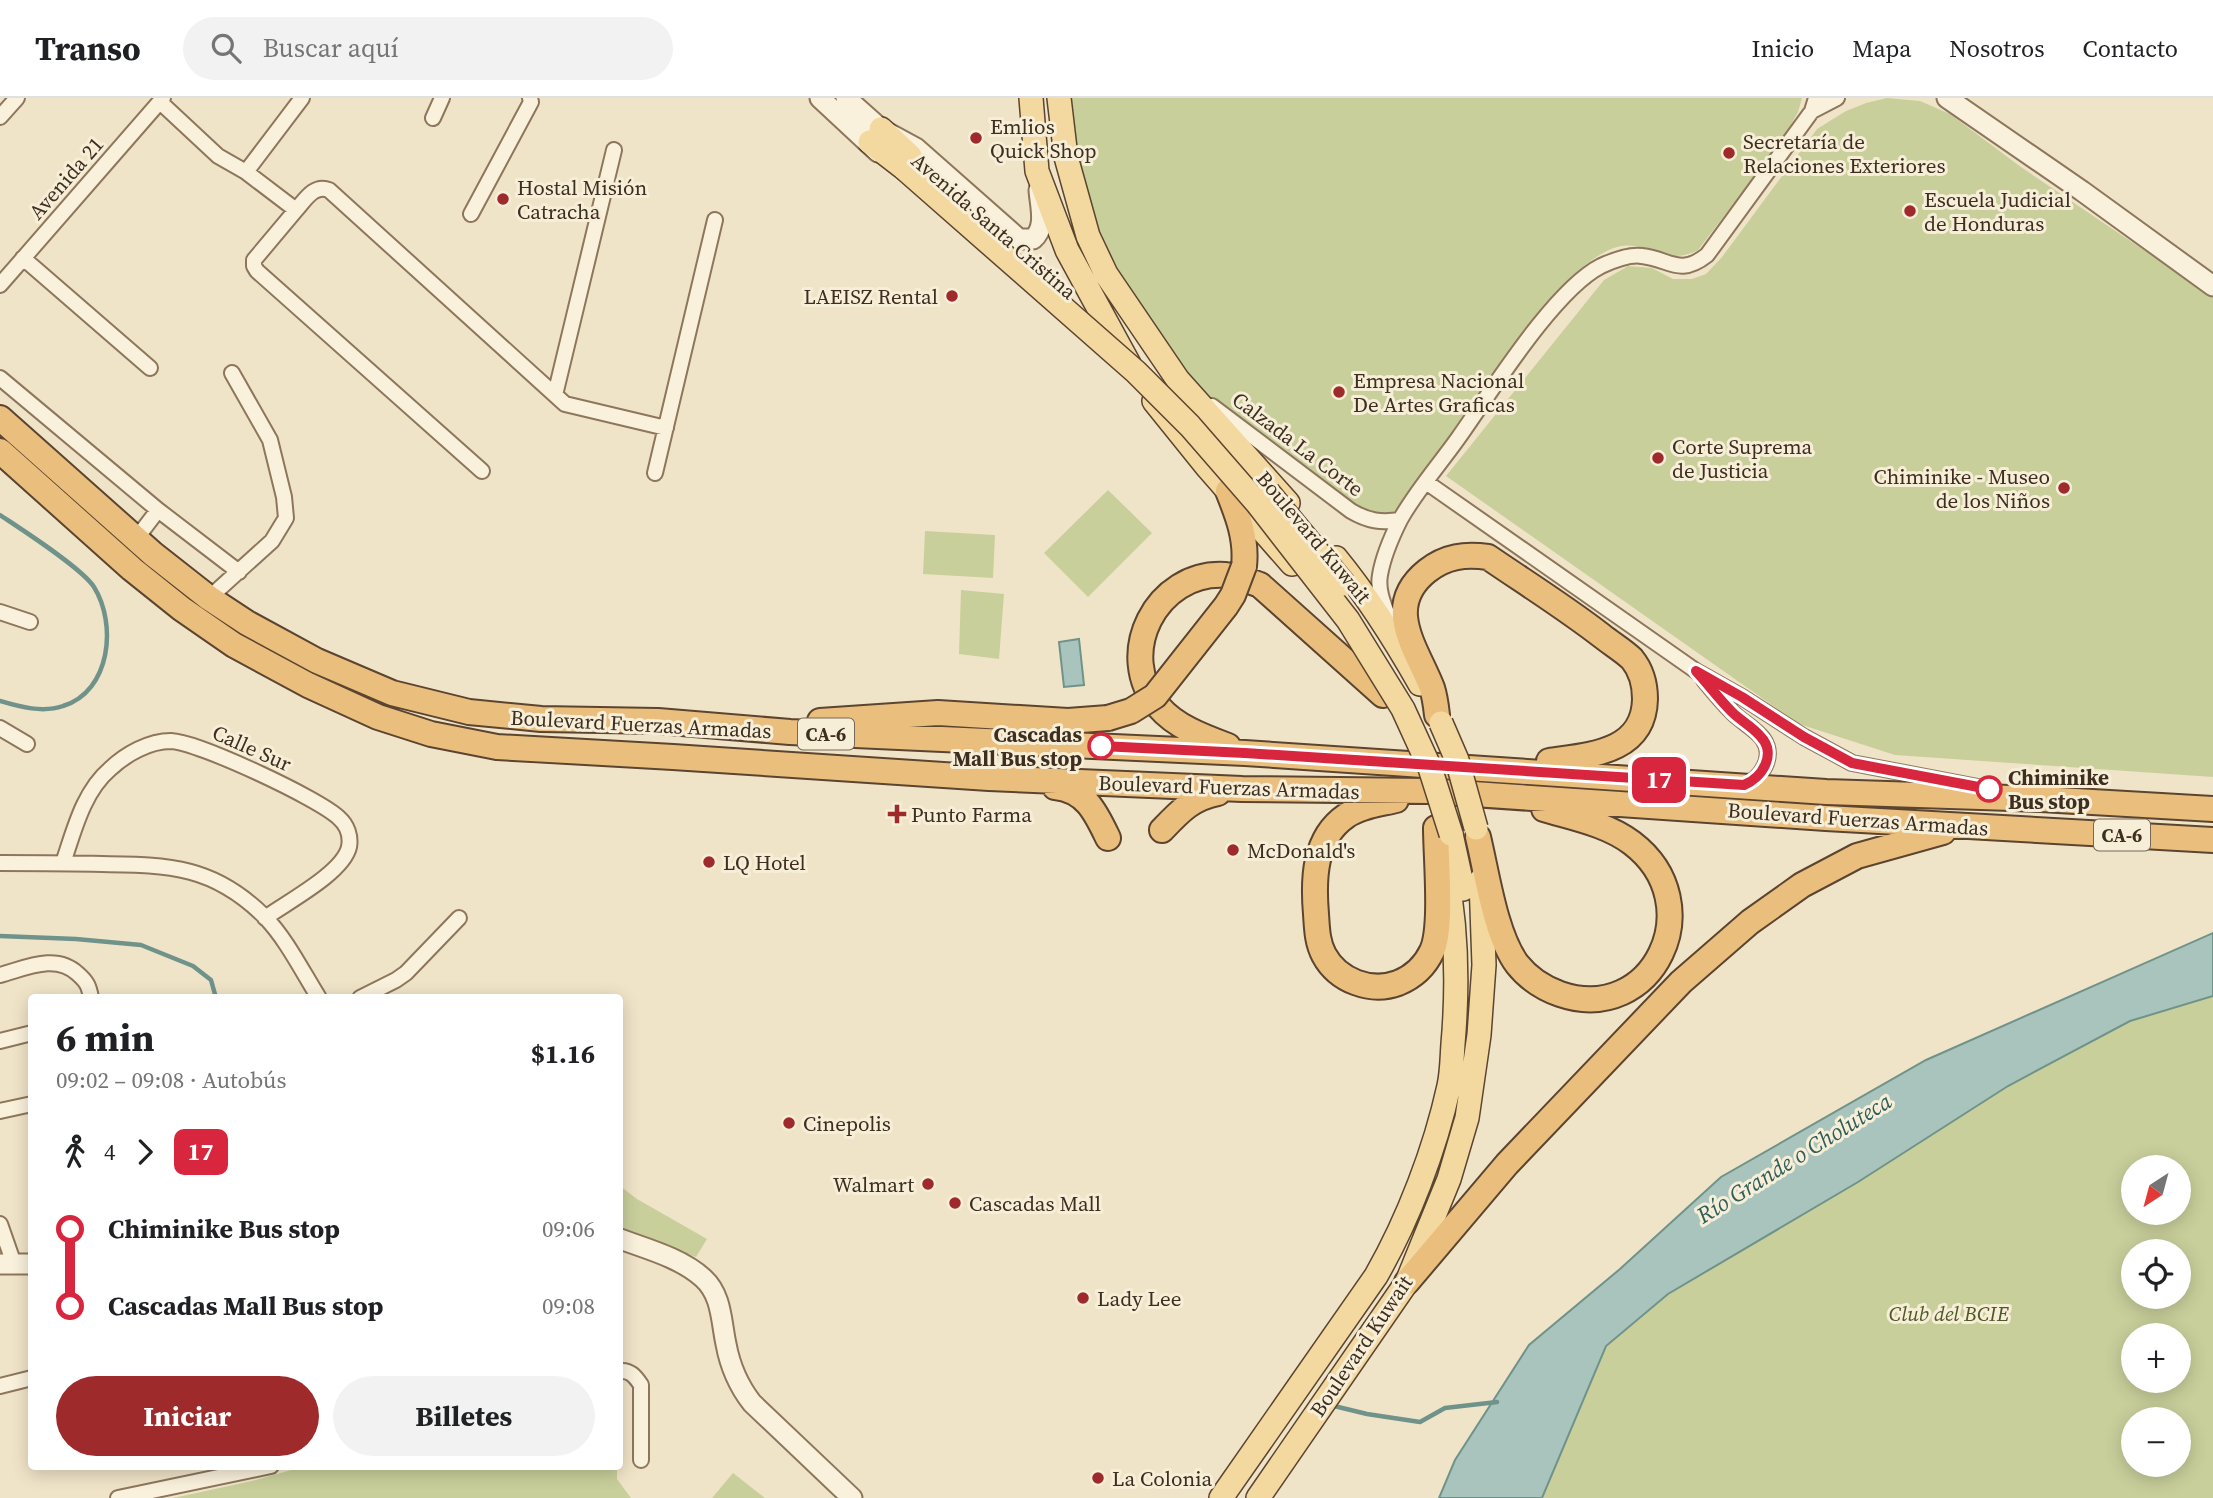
<!DOCTYPE html>
<html lang="es">
<meta charset="utf-8">
<style>
:root{--surface:#fff;--page:#f2f2f2;--text:#202124;--muted:#757577;--line:#e0e0e0;--accent:#9e2a2b}
body{margin:0;font-family:"Source Serif 4",serif;background:var(--page);color:var(--text);height:100vh;display:flex;flex-direction:column;font-size:26px;white-space:nowrap}
*{box-sizing:border-box;margin:0}
p{font-size:23px;color:var(--muted)}
.icon{flex:none;width:38px;height:38px;fill:none;stroke:currentColor;stroke-width:2;stroke-linecap:round;stroke-linejoin:round}
.map{position:relative;flex:1;overflow:hidden}
.drawer{position:absolute;left:28px;top:896px;width:595px;height:476px;display:flex;flex-direction:column;background:var(--surface);border-radius:7px;box-shadow:0 4px 18px #0003}
.drawer>*{flex:none}
.badge{padding:0 14px;border-radius:10px;font-size:24px;line-height:46px}
.needle{width:46px;rotate:216deg}
.controls{position:absolute;left:2121px;top:1057px;display:grid;gap:14px}
.controls a{display:grid;place-items:center;width:70px;height:70px;border-radius:50%;background:var(--surface);box-shadow:0 4px 18px #0003;font-size:35px}
.map>.badge{position:absolute;translate:-50% -50%;box-shadow:0 0 0 4px #fff}
.legs{display:flex;align-items:center;gap:10px;height:77px;padding:0 28px;font-size:23px}
.legs p{margin-inline-start:auto}
.summary{display:flex;align-items:center;justify-content:space-between;height:119px;padding:0 28px}
h1{font-size:38px;font-weight:700;line-height:52px}
.button{display:flex;gap:14px;margin-top:auto;padding:14px 28px}
.button a{flex:1;height:80px;border-radius:42px;background:var(--accent);color:#fff;font-size:28px;font-weight:700;line-height:80px;text-align:center}
.button a+a{background:var(--page);color:var(--text)}
ul{padding:0 28px;list-style:none}
li{display:flex;align-items:center;gap:24px;height:77px;font-size:26px}
li i{display:grid;place-items:center;width:10px;height:100%;margin:0 9px;background:currentColor}
li i::after{content:'';width:18px;height:18px;margin:-9px;border:5px solid;border-radius:50%;background:var(--surface)}
li p{margin-inline-start:auto}
li:first-child i{background:linear-gradient(#0000 50%,currentColor 0)}
li:last-child i{background:linear-gradient(currentColor 50%,#0000 0)}
header{display:flex;align-items:center;gap:42px;box-sizing:border-box;height:98px;padding:0 35px;background:var(--surface);border-bottom:2px solid var(--line)}
header strong{font-size:33px}
nav{display:flex;gap:38px;margin-inline-start:auto;font-size:24px}
.search{width:490px;height:63px;background:var(--page);display:flex;align-items:center;gap:18px;box-sizing:border-box;padding:0 24px;border-radius:38px;color:var(--muted);font-size:26px}
.map>svg:first-child{display:block}
.green{fill:#c9cf9b;fill-rule:evenodd}
.water{fill:#a9c4bc;stroke:#6f938a;stroke-width:2}
.lines{fill:none;stroke-linecap:round;stroke-linejoin:round}
.stream{stroke:#6f938a;stroke-width:4.5}
.minor-casing{stroke:#8d765c;stroke-width:18}
.tertiary-casing{stroke:#8d765c;stroke-width:23}
.primary-casing{stroke:#5b4430;stroke-width:26}
.trunk-casing{stroke:#5b4430;stroke-width:28}
.minor{stroke:#faf1dc;stroke-width:14}
.tertiary{stroke:#faf1dc;stroke-width:19}
.primary{stroke:#f3d9a0;stroke-width:23}
.trunk{stroke:#eabe7c;stroke-width:24}
.primary-bridge-casing{stroke:#5b4430;stroke-width:26;stroke-linecap:butt}
.trunk-bridge-casing{stroke:#5b4430;stroke-width:28;stroke-linecap:butt}
.primary-bridge{stroke:#f3d9a0;stroke-width:23}
.trunk-bridge{stroke:#eabe7c;stroke-width:24}
.line-1-casing{stroke:#fff;stroke-width:16}
.line-1{stroke:#d7263d;stroke-width:10}
.poi-dot{fill:#9e2a2b;stroke:#f7eed8;stroke-width:2.5}
.stop-1-dot{fill:#fff;stroke:#d7263d;stroke-width:3.5}
.labels{text-anchor:middle;dominant-baseline:central;stroke-width:6;stroke-linejoin:round;paint-order:stroke}
.shield{fill:#f7eed8;stroke:#756857;stroke-width:2}
.shield-label{font-size:19px;font-weight:bold;fill:#3d2e20}
.poi-label{font-size:21px;fill:#3d2e20;stroke:#f7eed8;text-anchor:start}
.street-label{font-size:21px;fill:#3d2e20;stroke:#f7eed8}
.stop-label{font-size:21px;font-weight:bold;fill:#3d2e20;stroke:#f7eed8;text-anchor:end}
.park-label{font-size:21px;font-style:italic;fill:#4d5a26;stroke:#f7eed8}
.water-label{font-size:23px;font-style:italic;fill:#2f5d5a;stroke:#f7eed8}
</style>
<header>
<strong>Transo</strong>
<div class="search"><svg class="icon" aria-label="search" viewBox="0 0 24 24"><circle cx="10" cy="10" r="6"/><path d="M15 15l6 6"/></svg>Buscar aquí</div>
<nav><a>Inicio</a><a>Mapa</a><a>Nosotros</a><a>Contacto</a></nav>
</header>
<div class="map">
<svg width="2213" height="1400" viewBox="0 0 2213 1400">
<rect width="100%" height="100%" fill="#f0e4c8"/>
<path class="green" d="M1070,0H1802L1798,14L1783,41L1698,152C1662,171 1645,137 1611,151C1562,172 1514,250 1484,293C1456,332 1429,372 1401,411L1381,418L1364,415L1182,280L1114,175L1087,113L1071,41Z
M1887,0L1920,3L1950,16L2021,69L2213,199V679L1895,657L1799,626L1446,378L1604,182L1628,168L1652,170L1673,181H1692L1706,176L1722,159L1817,31L1846,13L1866,5Z
M1108,392L1152,435L1088,499L1044,455Z
M925,433L995,437L993,480L923,476Z
M961,492L1004,496L999,561L959,556Z
M2213,886V1400H1529L1584,1270L1688,1145L1956,999ZM2133,1069H2179V1115H2133ZM2133,1153H2179V1199H2133ZM2133,1237H2179V1283H2133ZM2133,1321H2179V1367H2133Z
M620,1088L637,1101L707,1141L696,1159L620,1132Z
M302,1369H617V1381L631,1400H173L252,1383Z
M733,1375L765,1400H712Z"/>
<path class="water" d="M1079,541L1084,587L1064,589L1059,544Z
M2213,835V898L2130,923L2008,988L1858,1084L1668,1196L1606,1248L1542,1400H1439L1455,1362L1529,1247L1620,1171L1721,1079L1926,962Z"/>
<g class="lines">
<path class="stream" d="M0,417C21,431 82,470 94,489C117,526 111,593 63,608C43,615 20,609 0,603
M0,838L76,841L141,847L193,868L211,882L216,900
M1330,1307L1367,1316L1420,1324L1445,1310L1497,1304"/>
<defs>
<path id="minor" d="M160,4L218,58L246,74L296,112C305,102 314,86 329,92L565,306L666,330
M1812,13L1837,0
M0,19L17,0
M433,20L442,0
M246,74L302,0
M296,112L254,162V168L257,173L482,373
M471,116L531,4L530,0
M23,160L150,270
M0,187L163,0
M0,280L158,412L239,474
M555,297L614,52
M1212,308L1351,413C1368,423 1381,425 1400,422
M655,375L715,122
M1426,384L1696,573L1742,599L1804,639L1852,665L1978,689
M136,441L158,412
M209,500L272,443L286,420L284,399L270,342L232,275
M0,514L30,524
M1390,523C1385,509 1377,493 1380,477C1383,459 1392,438 1400,422C1416,393 1440,366 1459,339C1491,294 1554,192 1601,168C1612,163 1630,156 1642,158C1670,161 1679,179 1707,157L1812,13L1816,0
M1704,582C1713,593 1723,605 1733,615C1742,624 1756,631 1763,641C1775,658 1762,680 1745,687
M0,630L27,646
M0,765C34,765 68,765 102,766C170,767 214,768 265,819C287,842 302,873 319,900
M63,765C74,733 83,694 110,671C126,656 149,643 171,643C198,644 320,701 339,720C347,727 351,738 349,749C343,775 287,804 265,820
M0,877C26,870 56,855 78,876C87,884 89,888 91,900
M360,900L396,882L406,875L459,820
M0,943L32,935
M0,1013L32,1006
M0,1126L14,1166
M620,1273C630,1272 635,1278 641,1287V1362
M0,1288L32,1280
M118,1400L271,1368"/>
<path id="tertiary" d="M820,0L878,54
M846,0L881,31L916,50L1019,141H1033C1047,129 1040,108 1039,92
M1947,0L2082,93L2213,188
M620,1141C647,1151 681,1160 703,1180C722,1197 721,1223 726,1246C730,1268 738,1287 752,1305L852,1400
M0,1166H32"/>
<path id="primary" d="M1031,0L1037,73L1067,152L1129,266
M1059,0L1066,59L1088,138L1106,176L1178,282L1288,405
M881,31L910,58
M870,44L905,71
M1154,303L1208,370L1292,466
M1336,460C1368,499 1395,542 1420,586
M1451,736L1463,791
M1221,1400L1376,1178C1408,1122 1435,1052 1449,988C1452,975 1452,960 1453,946C1458,888 1457,831 1446,774
M1258,1400L1407,1184L1449,1081L1467,1020L1479,937L1484,867L1481,782"/>
<path id="trunk" d="M0,320L153,456L209,500L247,525L317,563L392,595L469,614L541,621L658,623L790,634L1245,655L1826,694L2041,701L2213,711
M0,353L132,471L182,511L234,547L308,587L378,619L431,636L497,649L673,659L989,680L1242,691L1429,693L1826,720L2213,742
M1228,393C1238,418 1247,441 1244,468
M1437,617C1436,608 1435,599 1432,590C1417,551 1382,509 1427,473C1446,458 1465,456 1488,459C1526,485 1566,510 1602,538C1612,546 1624,553 1632,561C1641,572 1645,587 1645,601C1644,655 1589,657 1549,663
M820,623L938,615L1068,623L1108,620
M1228,648C1204,639 1176,629 1159,609C1114,557 1156,473 1225,477C1237,478 1249,483 1260,487L1383,597
M1055,689C1086,692 1096,715 1108,740
M1396,702C1380,706 1360,708 1346,718C1314,740 1313,781 1316,816C1317,830 1317,844 1324,857C1338,883 1371,895 1398,885C1413,879 1425,868 1432,853C1443,830 1436,759 1436,730
M1162,732C1180,713 1192,700 1218,695
M1478,739C1487,776 1495,836 1517,866C1528,880 1543,890 1560,896C1653,928 1712,806 1632,745C1607,726 1574,720 1544,711
M1407,1184L1507,1066L1681,884L1750,824L1802,787L1857,758L1943,734"/>
</defs>
<use href="#minor" class="minor-casing"/>
<use href="#tertiary" class="tertiary-casing"/>
<use href="#primary" class="primary-casing"/>
<use href="#trunk" class="trunk-casing"/>
<use href="#minor" class="minor"/>
<use href="#tertiary" class="tertiary"/>
<use href="#primary" class="primary"/>
<use href="#trunk" class="trunk"/>
<defs>
<path id="primary-bridge" d="M905,71L1136,274L1190,328L1257,405L1348,522L1403,611L1430,670L1451,736
M1268,394L1344,486
M1441,625L1457,662L1476,730"/>
<path id="trunk-bridge" d="M1108,620L1131,613L1155,598L1226,508L1233,497L1244,468"/>
</defs>
<use href="#primary-bridge" class="primary-bridge-casing"/>
<use href="#trunk-bridge" class="trunk-bridge-casing"/>
<use href="#primary-bridge" class="primary-bridge"/>
<use href="#trunk-bridge" class="trunk-bridge"/>
</g>
<g class="lines">
<defs>
<path id="line-1" d="M1101,648L1245,655L1744,687C1762,680 1777,656 1761,639C1753,629 1741,623 1732,614C1719,601 1708,586 1696,573L1742,599L1804,639L1852,665L1989,691"/>
</defs>
<use href="#line-1" class="line-1-casing"/>
<use href="#line-1" class="line-1"/>
</g>
<g class="poi-dot">
<circle cx="976" cy="40" r="7"/>
<circle cx="1729" cy="55" r="7"/>
<circle cx="503" cy="101" r="7"/>
<circle cx="1910" cy="113" r="7"/>
<circle cx="952" cy="198" r="7"/>
<circle cx="1339" cy="294" r="7"/>
<circle cx="1658" cy="360" r="7"/>
<circle cx="2064" cy="390" r="7"/>
<path d="M893.5 705.5h7v7h7v7h-7v7h-7v-7h-7v-7h7z"/>
<circle cx="1233" cy="752" r="7"/>
<circle cx="709" cy="764" r="7"/>
<circle cx="789" cy="1025" r="7"/>
<circle cx="928" cy="1086" r="7"/>
<circle cx="955" cy="1105" r="7"/>
<circle cx="1083" cy="1200" r="7"/>
<circle cx="1098" cy="1380" r="7"/>
</g>
<g class="stop-1-dot">
<circle cx="1101" cy="648" r="12"/>
<circle cx="1989" cy="691" r="12"/>
</g>
<g class="labels">
<g class="shield">
<rect x="798" y="620.5" width="56" height="31" rx="5"/>
<rect x="2094" y="721.5" width="56" height="31" rx="5"/>
</g>
<g class="shield-label">
<text x="826" y="636">CA-6</text>
<text x="2122" y="737">CA-6</text>
</g>
<g class="poi-label">
<text x="990" y="28">Emlios<tspan x="990" dy="24">Quick Shop</tspan></text>
<text x="1743" y="43">Secretaría de<tspan x="1743" dy="24">Relaciones Exteriores</tspan></text>
<text x="517" y="89">Hostal Misión<tspan x="517" dy="24">Catracha</tspan></text>
<text x="1924" y="101">Escuela Judicial<tspan x="1924" dy="24">de Honduras</tspan></text>
<text x="938" y="198" text-anchor="end">LAEISZ Rental</text>
<text x="1353" y="282">Empresa Nacional<tspan x="1353" dy="24">De Artes Graficas</tspan></text>
<text x="1672" y="348">Corte Suprema<tspan x="1672" dy="24">de Justicia</tspan></text>
<text x="2050" y="378" text-anchor="end">Chiminike - Museo<tspan x="2050" dy="24">de los Niños</tspan></text>
<text x="911" y="716">Punto Farma</text>
<text x="1247" y="752">McDonald's</text>
<text x="723" y="764">LQ Hotel</text>
<text x="803" y="1025">Cinepolis</text>
<text x="914" y="1086" text-anchor="end">Walmart</text>
<text x="969" y="1105">Cascadas Mall</text>
<text x="1097" y="1200">Lady Lee</text>
<text x="1112" y="1380">La Colonia</text>
</g>
<g class="street-label">
<text transform="translate(66 80) rotate(-49)">Avenida 21</text>
<text transform="translate(994 128) rotate(41)">Avenida Santa Cristina</text>
<text transform="translate(1298 346) rotate(37)">Calzada La Corte</text>
<text transform="translate(1314 439) rotate(50)">Boulevard Kuwait</text>
<text transform="translate(641 626) rotate(3)">Boulevard Fuerzas Armadas</text>
<text transform="translate(252 650) rotate(24)">Calle Sur</text>
<text transform="translate(1229 689) rotate(2)">Boulevard Fuerzas Armadas</text>
<text transform="translate(1858 721) rotate(4)">Boulevard Fuerzas Armadas</text>
<text transform="translate(1361 1248) rotate(-56)">Boulevard Kuwait</text>
</g>
<g class="stop-label">
<text x="1082" y="636">Cascadas<tspan x="1082" dy="24">Mall Bus stop</tspan></text>
<text x="2008" y="679" text-anchor="start">Chiminike<tspan x="2008" dy="24">Bus stop</tspan></text>
</g>
<g class="park-label">
<text x="1949" y="1215">Club del BCIE</text>
</g>
<g class="water-label">
<text transform="translate(1794 1060) rotate(-32)">Río Grande o Choluteca</text>
</g>
</g>
</svg>
<div class="controls">
<a><svg class="needle" viewBox="-14 -14 28 28"><path d="M0-13l5 13h-10z" fill="#e53935"/><path d="M0 13l5-13h-10z" fill="#757577"/></svg></a>
<a><svg class="icon" aria-label="locate" viewBox="0 0 24 24"><circle cx="12" cy="12" r="6"/><path d="M12 2v4M12 18v4M2 12h4M18 12h4"/></svg></a>
<a>+</a>
<a>−</a>
</div>
<b class="badge" style="left:1659px;top:682px;background:#d7263d;color:#fff">17</b>
<section class="drawer">
<div class="summary"><div><h1>6 min</h1><p>09:02 – 09:08 · Autobús</p></div><b>$1.16</b></div>
<div class="legs"><svg class="icon" aria-label="walk" viewBox="0 0 24 24"><circle cx="13" cy="4" r="2"/><path d="M13 8l-2 6 4 7M11 14l-3 7M7 12l3-4h3l4 4"/></svg>4<svg class="icon" aria-label="forward" viewBox="0 0 24 24"><path d="M9 5l7 7-7 7"/></svg><b class="badge" style="background:#d7263d;color:#fff">17</b></div>
<ul>
<li><i style="color:#d7263d"></i><b>Chiminike Bus stop</b><p>09:06</p></li>
<li><i style="color:#d7263d"></i><b>Cascadas Mall Bus stop</b><p>09:08</p></li>
</ul>
<div class="button"><a>Iniciar</a><a>Billetes</a></div>
</section>
</div>
